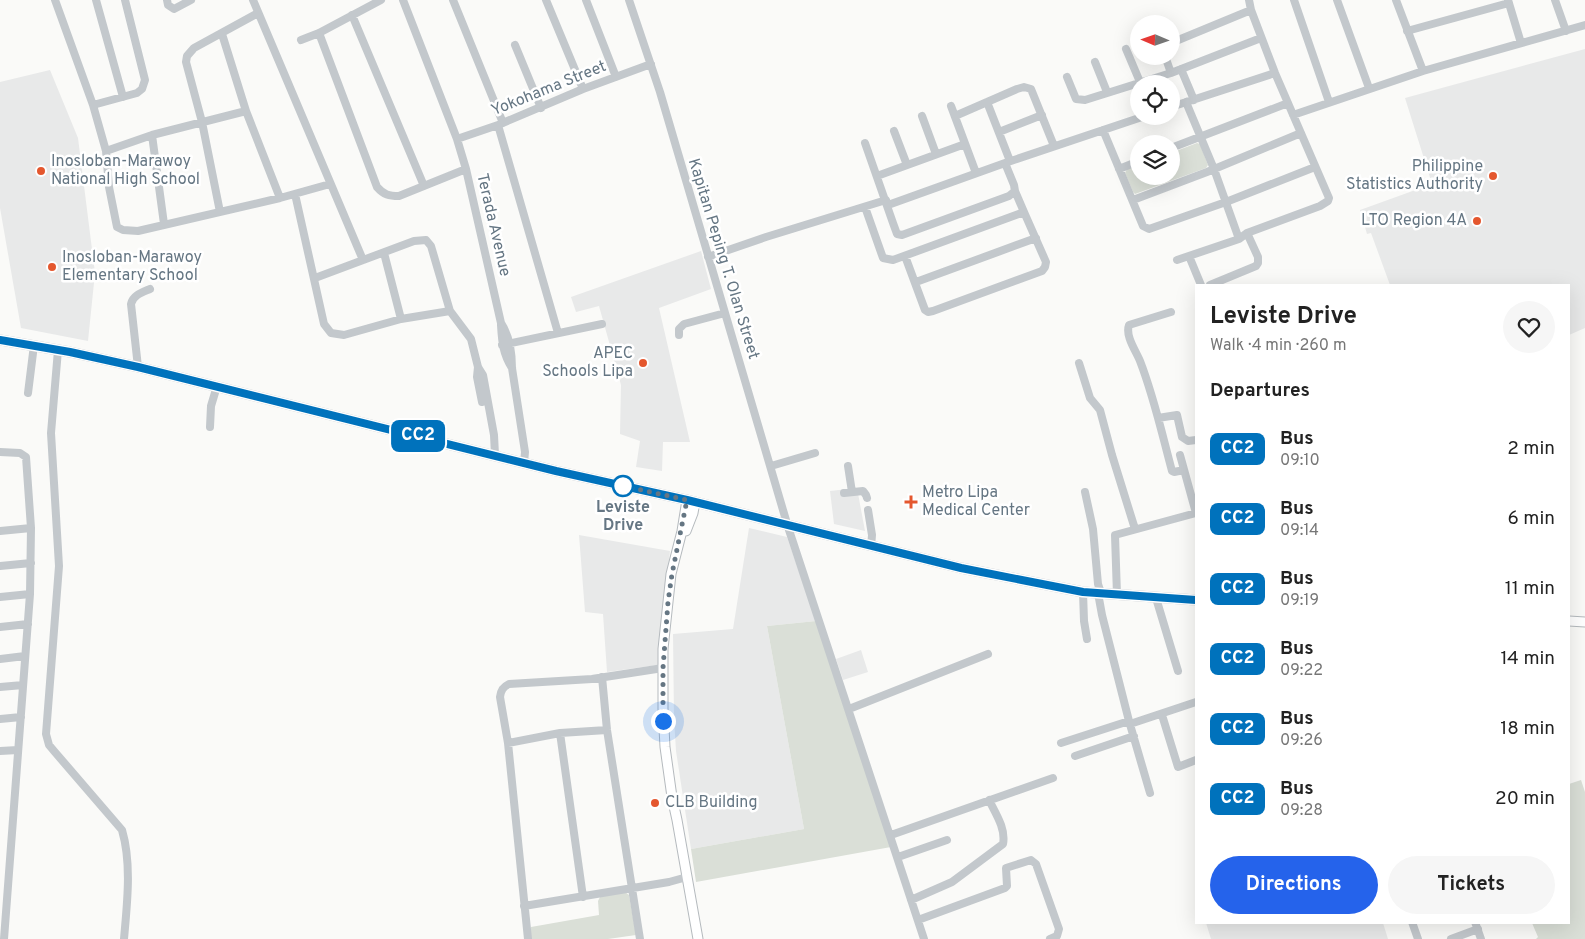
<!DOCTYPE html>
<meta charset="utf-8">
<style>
:root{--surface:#fff;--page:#f6f6f6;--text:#222;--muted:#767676;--accent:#2563eb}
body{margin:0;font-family:Overpass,sans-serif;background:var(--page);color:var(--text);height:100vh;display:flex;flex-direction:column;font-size:19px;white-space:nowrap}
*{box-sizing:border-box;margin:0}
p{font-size:16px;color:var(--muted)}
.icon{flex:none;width:28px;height:28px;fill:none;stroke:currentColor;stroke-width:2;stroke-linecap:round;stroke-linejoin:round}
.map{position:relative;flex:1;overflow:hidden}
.side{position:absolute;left:1195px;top:284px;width:375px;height:640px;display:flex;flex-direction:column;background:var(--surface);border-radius:0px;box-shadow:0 5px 20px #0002}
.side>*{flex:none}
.badge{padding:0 10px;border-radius:8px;font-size:18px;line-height:32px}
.needle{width:32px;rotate:272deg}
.fabs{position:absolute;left:1130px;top:15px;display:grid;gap:10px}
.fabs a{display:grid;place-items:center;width:50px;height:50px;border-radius:50%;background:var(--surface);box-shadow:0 5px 20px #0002;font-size:25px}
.you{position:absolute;width:25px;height:25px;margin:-12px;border:4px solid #fff;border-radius:50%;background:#1a73e8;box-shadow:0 0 0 8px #1a73e833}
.map>.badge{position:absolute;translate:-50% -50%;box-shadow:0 0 0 2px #fff}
h2{padding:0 15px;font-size:19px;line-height:45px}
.round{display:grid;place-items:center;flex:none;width:52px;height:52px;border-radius:26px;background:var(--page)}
.headline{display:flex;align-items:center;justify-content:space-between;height:85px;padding:0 15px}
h1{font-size:24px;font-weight:700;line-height:38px}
.primary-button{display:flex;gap:10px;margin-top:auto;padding:10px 15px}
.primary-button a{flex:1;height:58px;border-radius:30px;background:var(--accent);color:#fff;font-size:20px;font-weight:700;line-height:58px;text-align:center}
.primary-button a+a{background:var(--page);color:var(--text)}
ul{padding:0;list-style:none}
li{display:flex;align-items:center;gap:15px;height:70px;padding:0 15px}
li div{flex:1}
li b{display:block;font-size:19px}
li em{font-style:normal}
li .badge{min-width:55px;font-weight:700;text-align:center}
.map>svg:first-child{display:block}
.built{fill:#e8e9e9}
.green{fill:#dadfd7}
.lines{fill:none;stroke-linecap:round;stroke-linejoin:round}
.major-casing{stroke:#b5babe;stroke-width:11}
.minor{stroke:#c3c8cc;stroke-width:8}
.major{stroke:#fff;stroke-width:9}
.line-casing{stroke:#fff;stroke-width:11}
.line{stroke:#0072bc;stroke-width:8}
.walk{stroke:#657683;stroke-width:5;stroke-dasharray:0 9}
.poi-dot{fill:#e4572e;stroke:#fff;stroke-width:2}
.stop-dot{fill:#fff;stroke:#0072bc;stroke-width:2.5}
.labels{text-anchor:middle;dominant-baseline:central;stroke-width:5;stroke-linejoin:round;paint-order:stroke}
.street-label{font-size:16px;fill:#657683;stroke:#fff}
.poi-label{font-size:16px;fill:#657683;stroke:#fff;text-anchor:start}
.stop-label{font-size:16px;font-weight:bold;fill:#657683;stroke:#fff}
</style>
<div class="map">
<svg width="1585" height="939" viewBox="0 0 1585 939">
<rect width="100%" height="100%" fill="#fafaf8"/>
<path class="built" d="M1585,49V328L1569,335V285H1390L1371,233L1367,234L1360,210L1432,184L1405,98Z
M50,70L78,138L95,273L88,341L21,328L0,208V82Z
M701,251L711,289L659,308L690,442H663L662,471L636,467L640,441L620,434L621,385L599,306L576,312L571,297Z
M857,488L865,531L834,524L830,491Z
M749,528L787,537L816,621L767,626L804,829L691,849L676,751L674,718L673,634L733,629Z
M579,535L670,551L658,665L607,672L603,614L585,612Z
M861,650L868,672L843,680L836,659Z
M1206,923H1383L1388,939H1211Z"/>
<path class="green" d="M1197,143L1200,144L1208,165L1206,168L1135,194L1133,192L1125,173L1127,169L1139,165V176H1171V153Z
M816,621L891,847L696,882L691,849L804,829L767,626Z
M1581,780L1585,792V939H1536L1538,937L1532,923L1569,922V784Z
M625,892L629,895L636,935L608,939H530L531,927L599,915L598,901L600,897Z"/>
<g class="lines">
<defs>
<path id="major" d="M0,340L70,352L138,367L556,471L687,500L961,568L1083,592L1196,600
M687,500L682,531L671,574L668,602L663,649V709L665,747L672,797L677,820L698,939
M686,531L693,513L695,502
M1569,621L1585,622"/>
</defs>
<use href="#major" class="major-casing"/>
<path class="minor" d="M55,0L93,105L106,151L109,187L117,227L123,230L138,231L280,198L330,184
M96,0L123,97
M167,0L168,5L174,9L191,0
M253,0L363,260
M403,0L457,139L466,169L501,323C510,337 512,352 512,368L525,452L524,463
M453,0L503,123
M546,0L583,89
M586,0L616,77
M629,0L660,92L788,527L924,939
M1294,0L1329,102
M1337,0L1369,88
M1396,0L1423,71
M1508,0L1521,43
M1555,0L1566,31
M352,15L424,186
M1407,31L1509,3
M319,33L377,187C384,195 389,196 399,196L466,169
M222,34L246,111L280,198
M301,40L319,33L381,0
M1171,43L1251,10
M515,45L541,108
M1126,49L1140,82
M1165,56L1171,73
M1095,62L1107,92
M1181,69L1194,100
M1067,77L1076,99L1085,100L1171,73L1261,38
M987,102L1010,161
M1186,102L1214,169L1239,239
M93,105L137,93L142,89L145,80L125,0
M951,106L976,173
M1171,107L1275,73
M1293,115L1423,71L1585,25
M922,116L936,154
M955,116L1017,89L1024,87L1031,89L1054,146
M498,125L558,333
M1103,130L1143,226L1149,229L1226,202L1315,167
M894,131L907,165
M999,132L1042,115
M152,135L164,224
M457,139L498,125L583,89L651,64
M865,143L893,223L897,234L902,235L1009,196L1015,191L1014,185L1005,163
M1171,148L1288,103
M106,151L152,135L246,111
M1119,169L1139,161
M877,176L965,144
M295,194L324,324L331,333L344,335L401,319L450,311
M1133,200L1207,172L1301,133
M888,205L1005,163L1145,116
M865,207L883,258L893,260L1024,212L1015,191
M220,212L202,122L186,62L187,56L194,48L258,13
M384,253L401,319
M905,256L925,310L928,312L933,311L1042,271L1045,267L1046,262L1024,212
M1189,256L1201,285
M708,257L766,237L886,200
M1177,260L1239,239L1247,233L1320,206L1328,201L1329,198L1275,73L1251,10L1249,0
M315,278L414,241L426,240L431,246L450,311L471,339L478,367L483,375L494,435L495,455
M916,282L1036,238
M1210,285L1256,266L1258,263V257L1247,233
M1171,312L1129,325C1125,336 1136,351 1140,361C1154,397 1162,434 1172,471L1174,472L1184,470
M501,325C502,342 503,354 512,368
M679,335V329L684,324L725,313
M502,345L602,324
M58,350L51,433L59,566L46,734L49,745L54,751L122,830C132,864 127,904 124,939
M1079,363L1090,398L1100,410L1112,455L1135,529
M138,367L131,304C133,295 143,292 150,289
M478,367L477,377L482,402
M28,393L34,345
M1158,418L1177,415L1182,437L1188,441L1196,440
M210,427L211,406L217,386
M0,452L20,453L26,457L31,528L30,594L4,939
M771,466L815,453
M848,466L852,492
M1085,492L1093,529L1098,584L1101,593
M844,493L863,491L866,495L867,498
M868,510L872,535L871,547
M0,531L31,528
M0,566L31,563
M1083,592L1084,621L1087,639
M1098,593L1102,615L1129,721L1150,793
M1117,595L1115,535L1196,513L1180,455
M0,597L30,594
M1156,598L1178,671
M0,627L28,624
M0,659L25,656
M602,677L607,730L640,939
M0,687L23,685
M849,709L988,654
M1162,715L1178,767L1196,760
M0,719L21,717
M1130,724L1196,702
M560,733L583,897
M508,743L560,733L607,730
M1061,743L1129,721
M0,751L18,750
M1075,756L1134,736
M891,835L1053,778
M898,857L947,840
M911,900L952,882L1003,844C1006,829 996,814 989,800
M524,906L669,882L687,877
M918,920L1005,888L1007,886L1006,868L1031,860L1036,864L1059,929L1057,936L1050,939
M1412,922L1418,939
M1475,922L1481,939
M528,939L508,743L500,697C501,690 503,687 509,684L592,679L663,668
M1451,939L1478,929"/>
<use href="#major" class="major"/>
</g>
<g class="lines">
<defs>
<path id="line" d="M0,340L70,352L138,367L556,471L687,500L961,568L1083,592L1196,600"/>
</defs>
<use href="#line" class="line-casing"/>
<use href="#line" class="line"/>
<path class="walk" d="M623,486L687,500L672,574L668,602L663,668V721"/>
</g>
<g class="poi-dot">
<circle cx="41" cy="171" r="5"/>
<circle cx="1493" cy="176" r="5"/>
<circle cx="1477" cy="221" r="5"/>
<circle cx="52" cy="267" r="5"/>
<circle cx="643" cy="363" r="5"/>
<path d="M908.5 494.5h5v5h5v5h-5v5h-5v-5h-5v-5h5z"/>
<circle cx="655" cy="803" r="5"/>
</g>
<circle class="stop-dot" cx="623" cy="486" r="10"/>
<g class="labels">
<g class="street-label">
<text transform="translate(549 89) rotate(-22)">Yokohama Street</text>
<text transform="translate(493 225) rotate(77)">Terada Avenue</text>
<text transform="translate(723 259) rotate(73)">Kapitan Peping T. Olan Street</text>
</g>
<g class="poi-label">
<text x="51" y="162">Inosloban-Marawoy<tspan x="51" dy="18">National High School</tspan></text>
<text x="1483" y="167" text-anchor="end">Philippine<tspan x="1483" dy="18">Statistics Authority</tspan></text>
<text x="1467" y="221" text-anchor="end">LTO Region 4A</text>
<text x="62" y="258">Inosloban-Marawoy<tspan x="62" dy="18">Elementary School</tspan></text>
<text x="633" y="354" text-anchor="end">APEC<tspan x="633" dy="18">Schools Lipa</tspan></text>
<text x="922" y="493">Metro Lipa<tspan x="922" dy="18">Medical Center</tspan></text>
<text x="665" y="803">CLB Building</text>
</g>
<g class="stop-label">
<text x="623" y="508">Leviste<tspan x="623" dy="18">Drive</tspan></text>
</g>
</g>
</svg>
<div class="fabs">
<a><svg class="needle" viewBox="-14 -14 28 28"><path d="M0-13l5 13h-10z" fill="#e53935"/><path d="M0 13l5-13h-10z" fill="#767676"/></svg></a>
<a><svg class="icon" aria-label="locate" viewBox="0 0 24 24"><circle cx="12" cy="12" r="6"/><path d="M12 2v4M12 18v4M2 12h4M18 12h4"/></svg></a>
<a><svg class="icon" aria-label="layers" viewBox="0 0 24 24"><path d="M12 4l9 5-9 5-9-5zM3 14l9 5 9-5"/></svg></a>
</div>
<div class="you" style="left:663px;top:721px"></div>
<b class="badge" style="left:418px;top:436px;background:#0072bc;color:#fff">CC2</b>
<section class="side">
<div class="headline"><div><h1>Leviste Drive</h1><p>Walk · 4 min · 260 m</p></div><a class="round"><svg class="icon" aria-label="heart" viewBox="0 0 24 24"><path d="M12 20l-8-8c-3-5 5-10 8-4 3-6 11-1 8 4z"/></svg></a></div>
<h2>Departures</h2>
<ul>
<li><span class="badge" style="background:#0072bc;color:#fff">CC2</span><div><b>Bus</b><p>09:10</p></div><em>2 min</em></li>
<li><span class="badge" style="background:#0072bc;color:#fff">CC2</span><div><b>Bus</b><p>09:14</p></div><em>6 min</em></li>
<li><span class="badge" style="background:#0072bc;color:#fff">CC2</span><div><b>Bus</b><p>09:19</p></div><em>11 min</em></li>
<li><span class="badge" style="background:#0072bc;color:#fff">CC2</span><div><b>Bus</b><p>09:22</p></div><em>14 min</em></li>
<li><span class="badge" style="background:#0072bc;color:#fff">CC2</span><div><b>Bus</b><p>09:26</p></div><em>18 min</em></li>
<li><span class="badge" style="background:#0072bc;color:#fff">CC2</span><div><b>Bus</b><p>09:28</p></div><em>20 min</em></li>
</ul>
<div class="primary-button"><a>Directions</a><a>Tickets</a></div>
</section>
</div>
